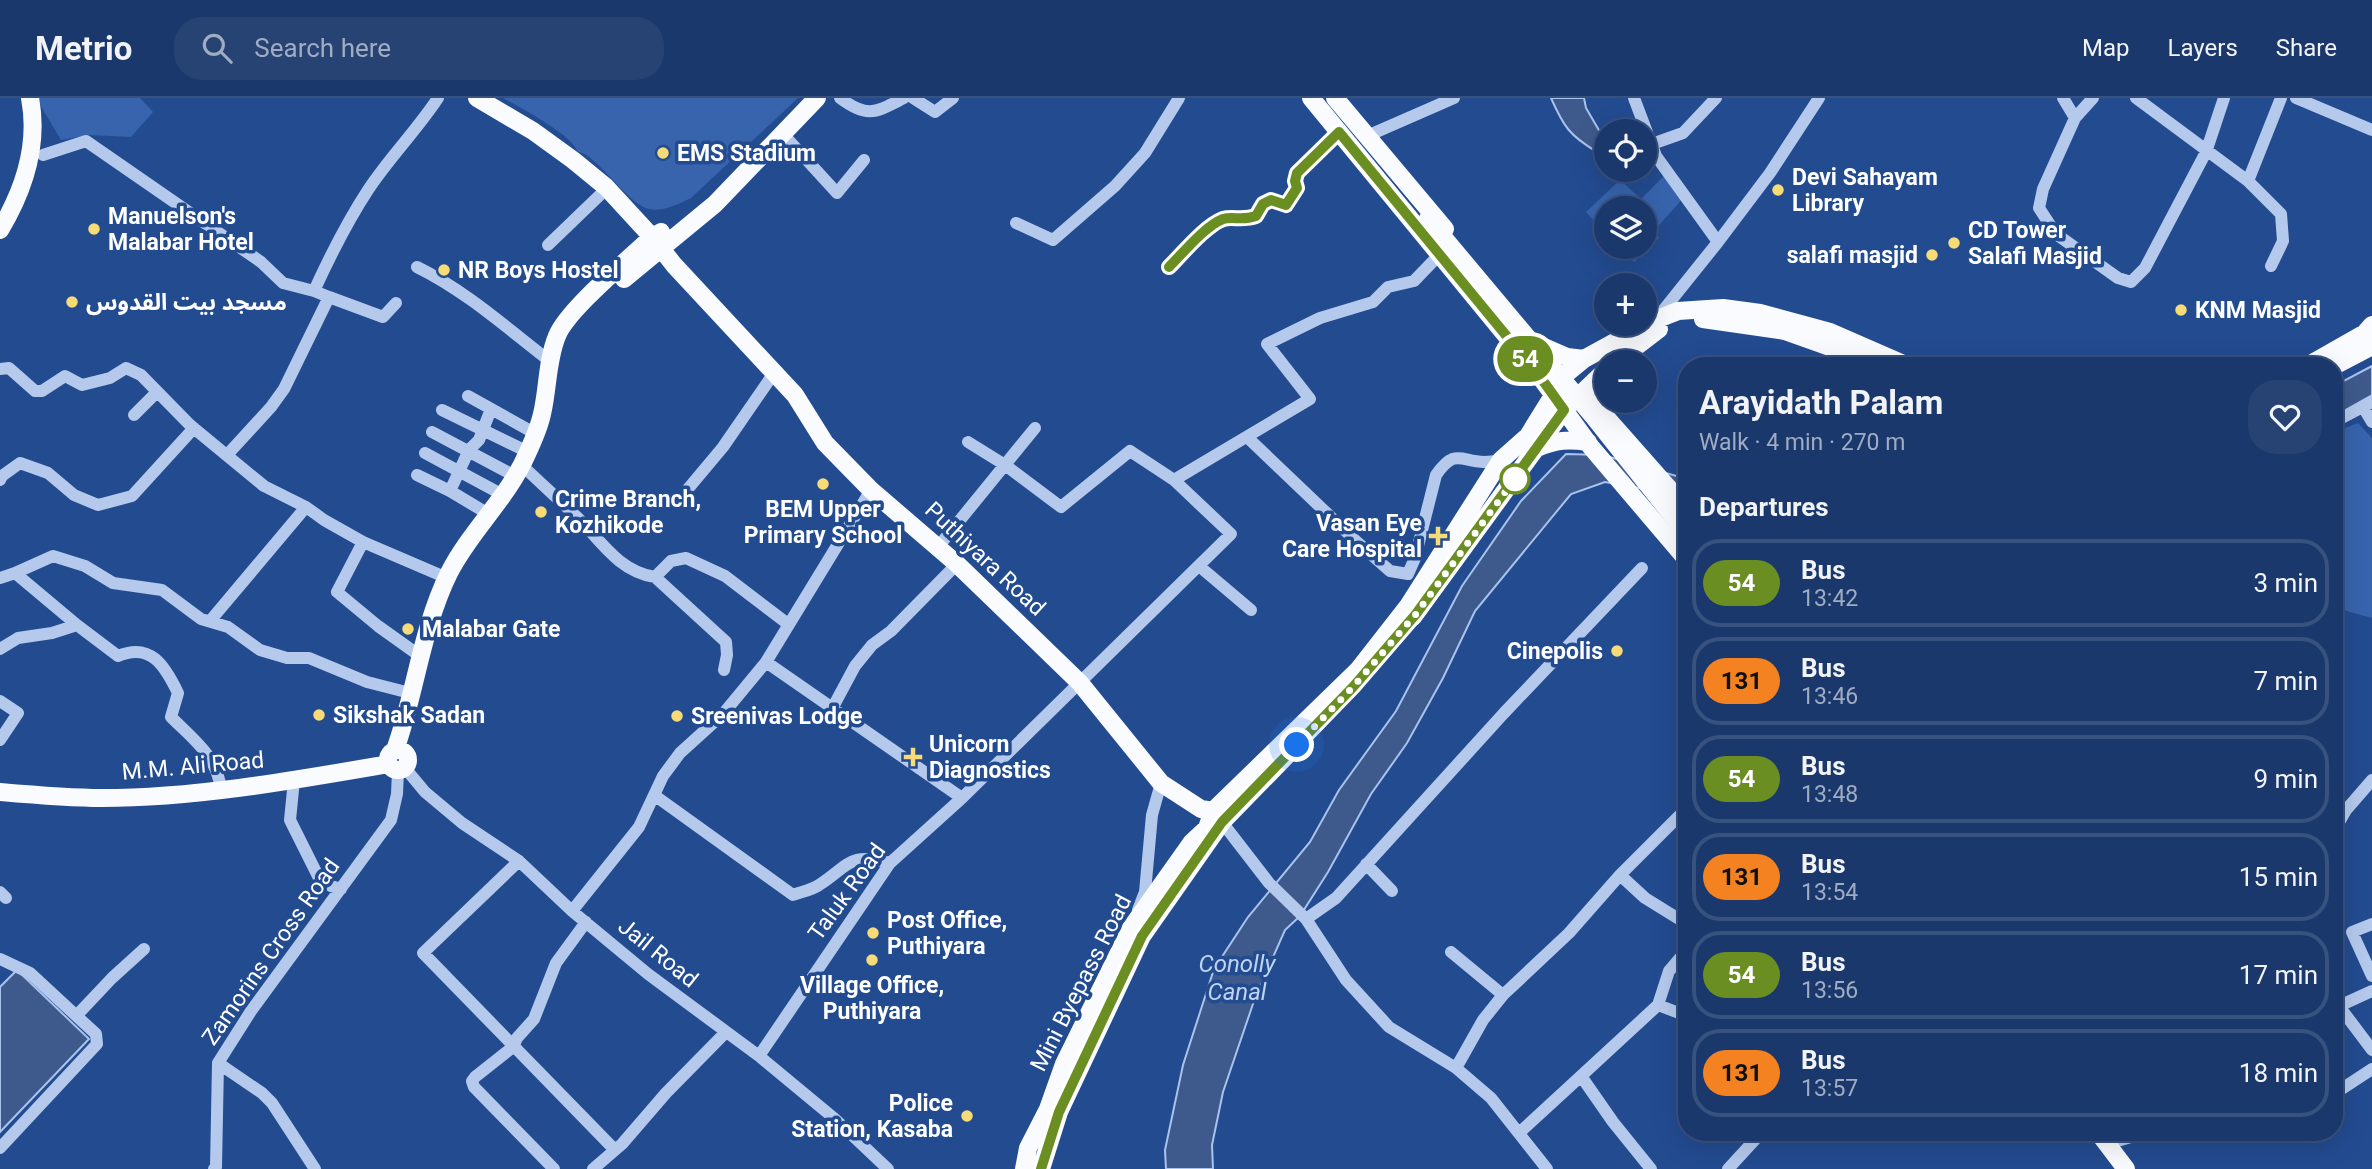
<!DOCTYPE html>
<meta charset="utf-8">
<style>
:root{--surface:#1a386c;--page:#274374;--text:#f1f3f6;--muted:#9facc2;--line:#38527f}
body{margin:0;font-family:Roboto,"Noto Sans Arabic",sans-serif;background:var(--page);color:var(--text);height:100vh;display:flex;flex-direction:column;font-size:26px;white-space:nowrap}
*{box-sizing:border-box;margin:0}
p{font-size:23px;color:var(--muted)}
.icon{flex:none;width:38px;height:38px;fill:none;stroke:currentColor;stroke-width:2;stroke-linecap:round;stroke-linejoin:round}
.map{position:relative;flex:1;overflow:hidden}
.sheet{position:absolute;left:1678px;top:259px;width:665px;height:784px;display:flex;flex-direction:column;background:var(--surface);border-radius:28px;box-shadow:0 7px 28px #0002,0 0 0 2px var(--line)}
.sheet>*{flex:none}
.badge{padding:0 14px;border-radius:23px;font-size:24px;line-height:46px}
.tools{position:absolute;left:1594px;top:21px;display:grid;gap:14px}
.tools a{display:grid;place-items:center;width:63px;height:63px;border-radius:50%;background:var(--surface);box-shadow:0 7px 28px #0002,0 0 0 2px var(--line);font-size:35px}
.you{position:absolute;width:35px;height:35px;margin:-18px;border:5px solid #fff;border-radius:50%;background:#1a73e8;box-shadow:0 0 0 10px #1a73e833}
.map>.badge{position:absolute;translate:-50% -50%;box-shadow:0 0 0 4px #fff}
h2{padding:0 21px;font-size:26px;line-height:63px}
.round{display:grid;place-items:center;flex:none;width:74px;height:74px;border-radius:28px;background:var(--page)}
.summary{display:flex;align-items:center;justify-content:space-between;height:119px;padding:0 21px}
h1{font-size:33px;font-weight:700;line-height:52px}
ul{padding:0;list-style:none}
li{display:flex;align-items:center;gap:21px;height:88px;margin:0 14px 10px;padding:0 7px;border:4px solid var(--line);border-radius:28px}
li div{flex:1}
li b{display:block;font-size:26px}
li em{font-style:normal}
li .badge{min-width:77px;font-weight:700;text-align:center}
header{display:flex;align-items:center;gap:42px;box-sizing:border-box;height:98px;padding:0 35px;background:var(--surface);border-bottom:2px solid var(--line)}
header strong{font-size:33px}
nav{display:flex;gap:38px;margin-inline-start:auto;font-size:24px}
.search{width:490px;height:63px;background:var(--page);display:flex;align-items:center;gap:18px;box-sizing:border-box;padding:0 24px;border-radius:28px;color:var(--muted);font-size:26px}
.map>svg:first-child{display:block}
.green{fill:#3764ad}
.water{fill:#3e5a8c;stroke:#a8c3ed;stroke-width:2}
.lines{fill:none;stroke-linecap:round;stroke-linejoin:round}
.minor{stroke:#b4c9ec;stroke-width:12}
.major{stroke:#f9fbff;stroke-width:18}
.major-bridge{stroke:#f9fbff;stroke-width:18}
.line-casing{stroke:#fff;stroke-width:16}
.line{stroke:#6b8e23;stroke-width:10}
.walk{stroke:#fff;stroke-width:7;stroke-dasharray:0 12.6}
.poi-dot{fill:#f7db77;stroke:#234b90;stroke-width:2.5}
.stop-dot{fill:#fff;stroke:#6b8e23;stroke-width:3.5}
.labels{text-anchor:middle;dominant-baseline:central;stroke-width:7;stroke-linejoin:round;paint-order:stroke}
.poi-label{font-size:23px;font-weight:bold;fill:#fff;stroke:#234b90;text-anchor:start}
.street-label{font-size:23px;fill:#fff;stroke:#234b90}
.water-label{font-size:24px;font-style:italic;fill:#c0d4f3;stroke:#234b90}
</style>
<header>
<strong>Metrio</strong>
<div class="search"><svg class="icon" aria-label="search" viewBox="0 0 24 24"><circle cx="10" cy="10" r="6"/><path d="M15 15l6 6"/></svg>Search here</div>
<nav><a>Map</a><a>Layers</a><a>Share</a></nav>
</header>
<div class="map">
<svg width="2372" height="1071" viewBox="0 0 2372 1071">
<rect width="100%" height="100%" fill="#234b90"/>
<path class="green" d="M36,0H140L153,14L131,39L90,37L61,42Z
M503,0H798L691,100C678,106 664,114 649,111C633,108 609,76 596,65C590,60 586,55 578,54C571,36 521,10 503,0Z
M1664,78L1684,99L1654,133L1659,140L1634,164L1620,149H1645V110H1606V136L1586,114L1620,82L1641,101Z
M2358,325L2372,340V520L2343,512L2335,501V334Z"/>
<path class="water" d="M1551,0H1584L1586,10L1600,34L1597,54C1569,37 1564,29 1551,0Z
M2372,268V297L2335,318L2334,288Z
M1566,356L1603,357L1687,381V406L1639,390L1605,384L1571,396L1475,513L1443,580L1407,645L1371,696L1328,774L1300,818L1285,832L1255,900L1223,994L1212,1047L1213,1071H1166L1165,1052L1183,967L1214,871L1248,819L1310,744L1339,692L1396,613L1462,488L1521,403Z
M17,872L89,941L0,1034V889Z"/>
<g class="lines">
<path class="minor" d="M840,0C868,21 876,14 904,0
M913,0L935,14L953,0
M1634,0L1656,58L1718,144
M2063,0L2075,20L2093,0
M2136,0L2248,83L2281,116L2283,143L2271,168
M2296,0L2372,32
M2075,20L2043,91L2039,110L2056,136L2118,180L2131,184L2145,170L2206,54L2224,0
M783,36L837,95L864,62
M1367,38L1454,0
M1652,46L1683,35L1716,0
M43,57L86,43L261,164L283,185L314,193
M2248,83L2281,0
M1016,125L1053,142L1115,88L1145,55L1179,0
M548,147L601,96
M417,169C466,193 508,231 551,264
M1169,169C1183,155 1205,128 1223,121C1233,117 1242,123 1256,118L1263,106L1271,102L1286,107L1297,90L1295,83L1297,75L1339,34
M329,199L383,219L396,205
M1657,220L1718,144L1770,75L1819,0
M0,271L9,270L35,293H42L65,278L82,287L110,280L126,270L141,277L190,327L264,388L306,409L324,422L363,444L337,494L378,528L420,558
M468,298L536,336
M2363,309L2372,324
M442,312L528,354
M134,317L157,294
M2334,324L2372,304
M432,334L515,378
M1247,339L1357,444L1390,473L1408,476L1415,460L1436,377C1455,350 1460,363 1484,364C1490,364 1496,363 1501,362
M968,344L1005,367L1061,409L1130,353L1174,382
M425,355L503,397
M227,357L271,309L284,291L329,199L314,193C330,158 347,124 368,92C389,60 417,32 438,0
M528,373C546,390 565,407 583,425C604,448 622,474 655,479L671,463L686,460L725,478L788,526
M417,377L450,393L490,417
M0,382L2,378L20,365L48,375L74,397L98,407L132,398L194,330
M687,392L723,349L774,275
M450,393L469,352L479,342L491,311
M363,444L447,480
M938,449L1035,330
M1199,468L1251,512
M15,475L53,458L85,468L113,485L162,492L201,521L228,529L260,552L287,560H309L367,584L410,595
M655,479L726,544L727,557L724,572
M0,480L15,475L77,527L118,558C151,544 165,568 178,595L171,619C194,642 216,657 221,691
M210,523L306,409
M0,551L18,540L52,535L77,527
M766,564L962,700
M0,603L18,615L0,642
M833,609L855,568L872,547L891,533L957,466
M405,670L425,694L462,725L519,763L572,813L648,876L759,958L835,1021L888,1071
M294,682L290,722L319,780L331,788L341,791
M654,697L793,797C801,794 812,792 819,787C850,767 848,754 890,765
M1218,719L1269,785L1306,821L1346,882L1389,929L1456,970L1491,1000L1547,1071
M2334,733L2346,712L2372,682
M519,763L423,855L614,1051
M1366,766L1392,793
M1620,777L1645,800L1687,826
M0,794L6,800
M1138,812L1145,794L1152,717L1161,685
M572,813L639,729L663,678L680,655L723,616L766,564L871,392
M1306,821L1336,800L1504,615L1642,470
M2372,826L2352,834L2372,878
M1451,854L1503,897L1483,922L1456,970
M0,861L30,875L96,936L97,946L0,1050
M2334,889L2339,908L2334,911
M2372,893L2339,908L2372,952
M1503,897L1569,835L1620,777L1687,710
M1658,907L1687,918
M77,917L112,880L144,851
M759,958L890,765L962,700L1231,436L1174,382L1310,301L1267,246L1320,220L1373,204L1388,189L1414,183L1439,157
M218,965L262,995L272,1005L315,1071
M1581,978L1658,907L1669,873L1687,852
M2334,996L2372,971
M1519,1035L1581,978L1613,1024L1651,1071
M2107,1046L2148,1034
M214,1071L216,1069L218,965L251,913L391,722L397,696L398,673
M554,1071L474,989L472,983L475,979L513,949L517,940L534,921L556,865L586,824
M593,1071L622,1046L666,995L726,934
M1728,1071L1762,1034"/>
<path class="major" d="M477,0L533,33L573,62L606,89L652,139L661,134
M1311,0L1541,280L1591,349L1687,462
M1335,0L1445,131
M0,132C24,92 39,47 30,0
M624,181L715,106L817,0
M1703,221L1785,233L1872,264
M1544,249L1567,259L1584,261
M1616,264L1659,231
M2307,268L2365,235L2372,227
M2334,268L2372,248
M1589,300L1687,411
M1537,350C1556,342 1568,341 1588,344
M1413,519L1564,312L1606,272
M388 662a10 10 0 1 1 20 0a10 10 0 1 1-20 0Z
M395,652C416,594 421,532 449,475C470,433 508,400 527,356C533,343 539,330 542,316C548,291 547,262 557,238C567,212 629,161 652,139L674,167L795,297L825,345L871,392L957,466L1080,585L1161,685L1201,711L1213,713
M0,694C34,697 68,700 102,700C196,700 296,682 389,666
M2098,1034L2126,1071
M1024,1071L1028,1050L1048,1011L1064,966L1131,830L1192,744L1207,730L1213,713L1358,572L1408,508L1501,362L1528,338L1567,275L1584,261L1655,222L1678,213L1723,210L1760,215L1830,234L1908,268
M1041,1071L1059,1014L1142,838L1222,724L1300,644"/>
<path class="major-bridge" d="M1428,121L1593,318L1687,436"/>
</g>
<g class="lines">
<defs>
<path id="line" d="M1041,1071L1059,1014L1142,838L1222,724L1353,589L1416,516L1564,312L1541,280L1339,34L1297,75L1295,83L1297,90L1286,107L1271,102L1263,106L1256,118C1242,123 1233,118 1223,121C1205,128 1183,155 1169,169"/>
</defs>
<use href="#line" class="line-casing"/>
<use href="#line" class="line"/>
<path class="walk" d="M1297,647L1353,589L1416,516L1522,371L1515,381"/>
</g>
<g class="poi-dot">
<circle cx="663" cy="55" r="7"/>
<circle cx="1778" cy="92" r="7"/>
<circle cx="94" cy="131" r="7"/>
<circle cx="1954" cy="145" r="7"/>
<circle cx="1932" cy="157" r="7"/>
<circle cx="444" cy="172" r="7"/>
<circle cx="72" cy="204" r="7"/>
<circle cx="2181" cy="212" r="7"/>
<circle cx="823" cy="386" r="7"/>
<circle cx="541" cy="414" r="7"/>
<path d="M1434.5 427.5h7v7h7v7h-7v7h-7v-7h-7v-7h7z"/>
<circle cx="408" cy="531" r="7"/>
<circle cx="1617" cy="553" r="7"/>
<circle cx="319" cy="617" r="7"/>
<circle cx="677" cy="618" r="7"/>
<path d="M909.5 648.5h7v7h7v7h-7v7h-7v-7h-7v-7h7z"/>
<circle cx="873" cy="835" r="7"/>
<circle cx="872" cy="862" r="7"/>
<circle cx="967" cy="1018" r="7"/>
</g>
<circle class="stop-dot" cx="1515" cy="381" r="14"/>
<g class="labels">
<g class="poi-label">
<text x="677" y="55">EMS Stadium</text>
<text x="1792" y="79">Devi Sahayam<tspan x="1792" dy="26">Library</tspan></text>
<text x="108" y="118">Manuelson's<tspan x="108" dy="26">Malabar Hotel</tspan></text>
<text x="1968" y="132">CD Tower<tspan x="1968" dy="26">Salafi Masjid</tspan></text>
<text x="1918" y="157" text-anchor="end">salafi masjid</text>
<text x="458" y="172">NR Boys Hostel</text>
<text x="86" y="204">مسجد بیت القدوس</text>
<text x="2195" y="212">KNM Masjid</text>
<text x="555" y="401">Crime Branch,<tspan x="555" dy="26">Kozhikode</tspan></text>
<text x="823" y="411" text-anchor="middle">BEM Upper<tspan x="823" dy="26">Primary School</tspan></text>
<text x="1422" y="425" text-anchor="end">Vasan Eye<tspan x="1422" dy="26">Care Hospital</tspan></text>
<text x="422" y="531">Malabar Gate</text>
<text x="1603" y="553" text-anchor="end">Cinepolis</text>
<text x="333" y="617">Sikshak Sadan</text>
<text x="691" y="618">Sreenivas Lodge</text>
<text x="929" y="646">Unicorn<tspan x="929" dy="26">Diagnostics</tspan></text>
<text x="887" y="822">Post Office,<tspan x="887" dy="26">Puthiyara</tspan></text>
<text x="872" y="887" text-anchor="middle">Village Office,<tspan x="872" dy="26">Puthiyara</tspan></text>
<text x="953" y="1005" text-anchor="end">Police<tspan x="953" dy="26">Station, Kasaba</tspan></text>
</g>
<g class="street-label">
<text transform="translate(985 461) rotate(43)">Puthiyara Road</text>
<text transform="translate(193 668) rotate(-5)">M.M. Ali Road</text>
<text transform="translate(847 794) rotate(-54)">Taluk Road</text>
<text transform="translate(271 854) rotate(-55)">Zamorins Cross Road</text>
<text transform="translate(658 855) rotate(39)">Jail Road</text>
<text transform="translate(1081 885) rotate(-63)">Mini Byepass Road</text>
</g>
<g class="water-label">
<text x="1237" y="866">Conolly<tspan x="1237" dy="28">Canal</tspan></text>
</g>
</g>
</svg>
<div class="tools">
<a><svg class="icon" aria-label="locate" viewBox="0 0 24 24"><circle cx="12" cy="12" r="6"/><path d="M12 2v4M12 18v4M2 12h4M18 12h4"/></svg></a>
<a><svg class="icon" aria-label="layers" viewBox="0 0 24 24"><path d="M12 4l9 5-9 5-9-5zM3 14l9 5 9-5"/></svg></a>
<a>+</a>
<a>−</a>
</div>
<div class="you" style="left:1297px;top:647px"></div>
<b class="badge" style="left:1525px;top:261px;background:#6b8e23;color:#fff">54</b>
<section class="sheet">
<div class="summary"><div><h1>Arayidath Palam</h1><p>Walk · 4 min · 270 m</p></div><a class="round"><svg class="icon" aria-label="heart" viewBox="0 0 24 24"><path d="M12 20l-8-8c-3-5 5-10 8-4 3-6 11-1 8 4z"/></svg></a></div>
<h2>Departures</h2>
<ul>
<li><span class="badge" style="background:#6b8e23;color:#fff">54</span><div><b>Bus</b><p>13:42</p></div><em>3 min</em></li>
<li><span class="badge" style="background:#f58220;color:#111">131</span><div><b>Bus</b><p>13:46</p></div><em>7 min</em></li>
<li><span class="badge" style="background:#6b8e23;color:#fff">54</span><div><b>Bus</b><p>13:48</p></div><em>9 min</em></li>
<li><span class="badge" style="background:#f58220;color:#111">131</span><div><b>Bus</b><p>13:54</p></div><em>15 min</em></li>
<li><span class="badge" style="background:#6b8e23;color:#fff">54</span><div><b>Bus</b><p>13:56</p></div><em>17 min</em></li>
<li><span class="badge" style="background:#f58220;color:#111">131</span><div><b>Bus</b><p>13:57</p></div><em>18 min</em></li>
</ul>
</section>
</div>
